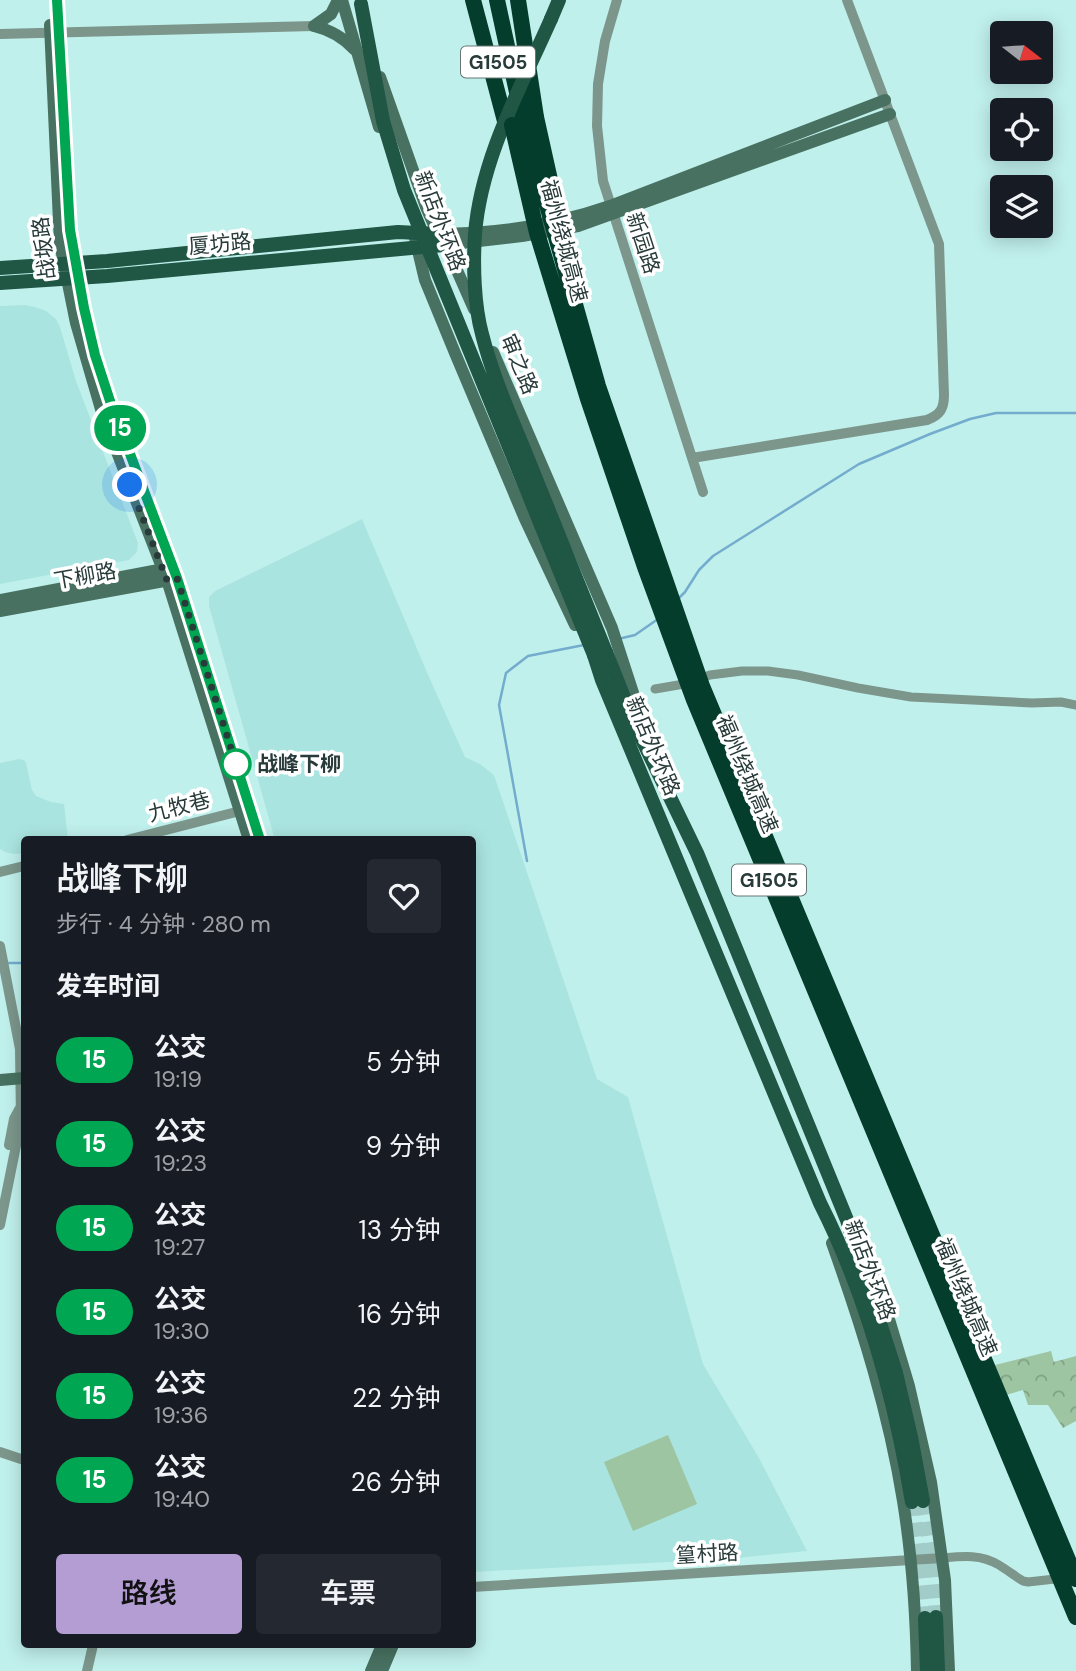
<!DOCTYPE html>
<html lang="zh">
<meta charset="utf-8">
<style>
:root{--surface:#171b24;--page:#242831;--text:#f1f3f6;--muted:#9ea1a6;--accent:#b39dd3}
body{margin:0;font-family:"DM Sans","Noto Sans SC",sans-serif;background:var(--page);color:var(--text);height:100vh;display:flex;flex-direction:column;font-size:26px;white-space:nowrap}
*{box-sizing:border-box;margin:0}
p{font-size:23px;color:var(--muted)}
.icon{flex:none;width:38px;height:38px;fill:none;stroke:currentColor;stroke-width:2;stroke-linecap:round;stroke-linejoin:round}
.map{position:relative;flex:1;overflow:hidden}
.side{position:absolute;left:21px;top:836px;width:455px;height:812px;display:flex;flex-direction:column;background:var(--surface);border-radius:7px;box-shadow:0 4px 18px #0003}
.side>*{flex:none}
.badge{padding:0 14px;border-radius:23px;font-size:24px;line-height:46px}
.needle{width:46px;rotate:107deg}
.buttons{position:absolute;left:990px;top:21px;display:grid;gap:14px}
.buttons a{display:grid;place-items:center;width:63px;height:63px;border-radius:7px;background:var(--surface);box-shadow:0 4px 18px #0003;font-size:35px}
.you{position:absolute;width:35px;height:35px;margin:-18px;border:5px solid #fff;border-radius:50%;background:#1a73e8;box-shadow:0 0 0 10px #1a73e833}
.map>.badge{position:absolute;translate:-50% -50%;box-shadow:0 0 0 4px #fff}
h2{padding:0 35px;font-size:26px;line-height:63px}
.round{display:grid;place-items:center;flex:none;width:74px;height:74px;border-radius:7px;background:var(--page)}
.head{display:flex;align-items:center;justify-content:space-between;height:119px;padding:0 35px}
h1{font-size:33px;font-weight:600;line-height:52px}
.cta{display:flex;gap:14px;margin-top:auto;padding:14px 35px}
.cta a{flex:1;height:80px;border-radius:7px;background:var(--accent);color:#111;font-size:28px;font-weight:600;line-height:80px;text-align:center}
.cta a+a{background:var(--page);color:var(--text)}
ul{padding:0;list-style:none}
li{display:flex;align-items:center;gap:21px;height:84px;padding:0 35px}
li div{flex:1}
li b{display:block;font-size:26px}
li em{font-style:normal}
li .badge{min-width:77px;font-weight:700;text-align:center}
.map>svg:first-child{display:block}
.built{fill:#aae4e0}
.grass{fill:#9ec5a1}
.forest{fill:url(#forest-crowns)}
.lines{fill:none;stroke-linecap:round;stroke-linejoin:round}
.stream{stroke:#73accd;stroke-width:2.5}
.primary-tunnel{stroke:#a2ccc8;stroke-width:14;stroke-dasharray:14 7;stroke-linecap:butt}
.minor{stroke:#7c968c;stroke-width:9}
.tertiary{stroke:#7c968c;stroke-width:10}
.secondary{stroke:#487161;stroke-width:12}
.primary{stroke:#1f5644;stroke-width:14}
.motorway{stroke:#053d2d;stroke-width:16}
.primary-bridge{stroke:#1f5644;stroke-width:14}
.motorway-bridge{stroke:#053d2d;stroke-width:16}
.line-casing{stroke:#fff;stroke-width:16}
.line{stroke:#00a651;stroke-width:10}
.walk{stroke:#283b3a;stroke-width:7;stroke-dasharray:0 12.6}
.stop-dot{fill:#fff;stroke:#00a651;stroke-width:3.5}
.labels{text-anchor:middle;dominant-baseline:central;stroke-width:7;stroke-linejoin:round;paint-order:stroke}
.shield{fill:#fff;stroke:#687675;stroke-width:2}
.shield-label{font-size:19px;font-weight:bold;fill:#283b3a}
.street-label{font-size:21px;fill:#283b3a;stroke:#fff}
.stop-label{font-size:21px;font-weight:bold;fill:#283b3a;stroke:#fff;text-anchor:start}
</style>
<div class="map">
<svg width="1076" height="1671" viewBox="0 0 1076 1671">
<defs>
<pattern id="forest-crowns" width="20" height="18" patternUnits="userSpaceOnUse" patternTransform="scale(1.75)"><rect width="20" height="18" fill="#9ec5a1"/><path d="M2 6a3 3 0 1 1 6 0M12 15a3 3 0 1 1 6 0" fill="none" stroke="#81a184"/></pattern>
</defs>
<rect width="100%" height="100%" fill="#c0f0ec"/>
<path class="built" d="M24,305L35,307L46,311L56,319L60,327L76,381L138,543L137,552L129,560L0,584V306Z
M362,519L429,677L465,757L480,764L494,775L597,1079L628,1097L703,1364L759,1458L807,1551L727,1559L473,1572L472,840H275L209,606V597L215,591Z
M19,759L24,760L26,763L32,790L36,796L51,802L64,804L68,840H24V853L14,854L5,852L0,849V763Z"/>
<path class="grass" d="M668,1435L697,1504L633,1531L604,1462Z"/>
<path class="forest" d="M1051,1351L1054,1362L1076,1356V1421L1063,1428L1048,1405H1028L1023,1390L1006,1395L995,1365Z"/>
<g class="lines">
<path class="stream" d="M678,599L685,592L699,570L713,556L859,464L930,434L970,419L996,413H1076
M618,639L635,635L658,619
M527,861L499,705L506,673L528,656L584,645
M7,963H24"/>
<path class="primary-tunnel" d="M923,1501L931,1557L936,1617
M912,1502L920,1560L925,1618"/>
<path class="minor" d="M655,689L684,684L710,675L742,671H768L798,675L858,688L911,697L1032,703L1061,702L1076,705
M943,1558C963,1556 981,1554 999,1565C1007,1570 1015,1576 1023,1581L1028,1582L1064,1578"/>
<path class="tertiary" d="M617,0L605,41L598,84L597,126L603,181L703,492
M0,34L314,26
M692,458L927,420C940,415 944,409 944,395L939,244L847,0
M127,840L240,811
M0,872L24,866
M0,946L20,1049L21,1121L0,1225
M9,1145L14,1119L20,1108
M0,1452L24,1460
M472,1587L943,1558
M87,1671L93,1645"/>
<path class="secondary" d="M57,0L70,230L84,308L104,384L177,578L204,667L260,840
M342,0L379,127
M50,25L60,244L76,323L103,416L167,580L249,840
M314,26C331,30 343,37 355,50
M314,26L331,14L338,0
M380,77L426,207L438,234L452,259L474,309
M438,234C496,234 555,225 610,206L885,100
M415,238L425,280L455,353L525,519L575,625
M444,245L522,236L578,226L890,114
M493,352L612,628L638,708L642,731
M0,600L169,568
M0,611L175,579
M0,1080L24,1078
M832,1243C862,1327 889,1413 903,1501C912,1557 916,1614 917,1671
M863,1249L885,1306L909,1386L931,1482L945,1580L949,1671
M371,1671L382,1645
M382,1671L393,1645"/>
<path class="primary" d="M551,19L559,0
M0,268L107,261L398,232L438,234
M0,283L107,276L444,245
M606,652L635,725L697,853L847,1220L896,1373L911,1437L923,1501
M594,655L602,680L820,1203C867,1296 895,1399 912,1502
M936,1617L938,1671
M925,1618L927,1671"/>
<path class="motorway" d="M473,0L506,125
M497,0L523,120
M518,0L536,117"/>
<path class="primary-bridge" d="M361,4L383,121L404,190L594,655
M551,19C521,87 481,158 475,234C473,264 474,305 482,334C494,382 516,428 534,474C558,533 582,592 606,652"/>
<path class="motorway-bridge" d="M536,117L552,189
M523,120L598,386L702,686L1076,1579
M512,125L537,233L588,399L645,567L694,700L1076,1617"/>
</g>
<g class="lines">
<defs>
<path id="line" d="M57,0L70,230L84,308L95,355L110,401L177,578L260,840"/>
</defs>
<use href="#line" class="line-casing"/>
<use href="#line" class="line"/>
<path class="walk" d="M130,485L167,580L177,578L236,764"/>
</g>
<circle class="stop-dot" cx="236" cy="764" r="14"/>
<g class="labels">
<g class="shield">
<rect x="461" y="46.5" width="74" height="31" rx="5"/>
<rect x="732" y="864.5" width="74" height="31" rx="5"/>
</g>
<g class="shield-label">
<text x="498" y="62">G1505</text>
<text x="769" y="880">G1505</text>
</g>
<g class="street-label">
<text transform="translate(440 221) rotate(69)">新店外环路</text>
<text transform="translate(564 241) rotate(75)">福州绕城高速</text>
<text transform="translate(643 243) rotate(72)">新园路</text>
<text transform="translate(220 244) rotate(-5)">厦坊路</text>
<text transform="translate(44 248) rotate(-97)">战坂路</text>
<text transform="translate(519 364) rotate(67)">审之路</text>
<text transform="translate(85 576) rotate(-10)">下柳路</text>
<text transform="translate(653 746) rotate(67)">新店外环路</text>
<text transform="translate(747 774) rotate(67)">福州绕城高速</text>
<text transform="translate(179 807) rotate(-14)">九牧巷</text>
<text transform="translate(870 1270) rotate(69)">新店外环路</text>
<text transform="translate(966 1297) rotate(67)">福州绕城高速</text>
<text transform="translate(707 1554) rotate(-3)">篁村路</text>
</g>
<g class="stop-label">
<text x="257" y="764">战峰下柳</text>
</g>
</g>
</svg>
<div class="buttons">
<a><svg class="needle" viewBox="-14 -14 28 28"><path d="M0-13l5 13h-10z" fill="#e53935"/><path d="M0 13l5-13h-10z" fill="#9ea1a6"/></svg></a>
<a><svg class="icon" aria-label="locate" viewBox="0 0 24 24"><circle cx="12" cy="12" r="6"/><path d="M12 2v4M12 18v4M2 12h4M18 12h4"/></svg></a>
<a><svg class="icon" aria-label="layers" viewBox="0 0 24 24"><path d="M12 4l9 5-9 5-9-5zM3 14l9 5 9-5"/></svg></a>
</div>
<div class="you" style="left:130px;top:485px"></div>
<b class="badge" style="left:120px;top:428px;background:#00a651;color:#fff">15</b>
<section class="side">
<div class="head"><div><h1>战峰下柳</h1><p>步行 · 4 分钟 · 280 m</p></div><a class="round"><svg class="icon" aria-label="heart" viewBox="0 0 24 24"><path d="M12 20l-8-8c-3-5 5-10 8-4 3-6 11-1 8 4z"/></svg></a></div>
<h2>发车时间</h2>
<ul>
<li><span class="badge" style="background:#00a651;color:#fff">15</span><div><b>公交</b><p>19:19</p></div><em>5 分钟</em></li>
<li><span class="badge" style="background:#00a651;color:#fff">15</span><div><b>公交</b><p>19:23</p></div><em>9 分钟</em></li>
<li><span class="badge" style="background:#00a651;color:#fff">15</span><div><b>公交</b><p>19:27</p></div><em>13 分钟</em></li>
<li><span class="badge" style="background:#00a651;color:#fff">15</span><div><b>公交</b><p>19:30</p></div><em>16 分钟</em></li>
<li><span class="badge" style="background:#00a651;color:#fff">15</span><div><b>公交</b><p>19:36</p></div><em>22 分钟</em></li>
<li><span class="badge" style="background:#00a651;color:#fff">15</span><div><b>公交</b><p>19:40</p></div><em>26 分钟</em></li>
</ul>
<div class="cta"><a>路线</a><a>车票</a></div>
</section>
</div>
